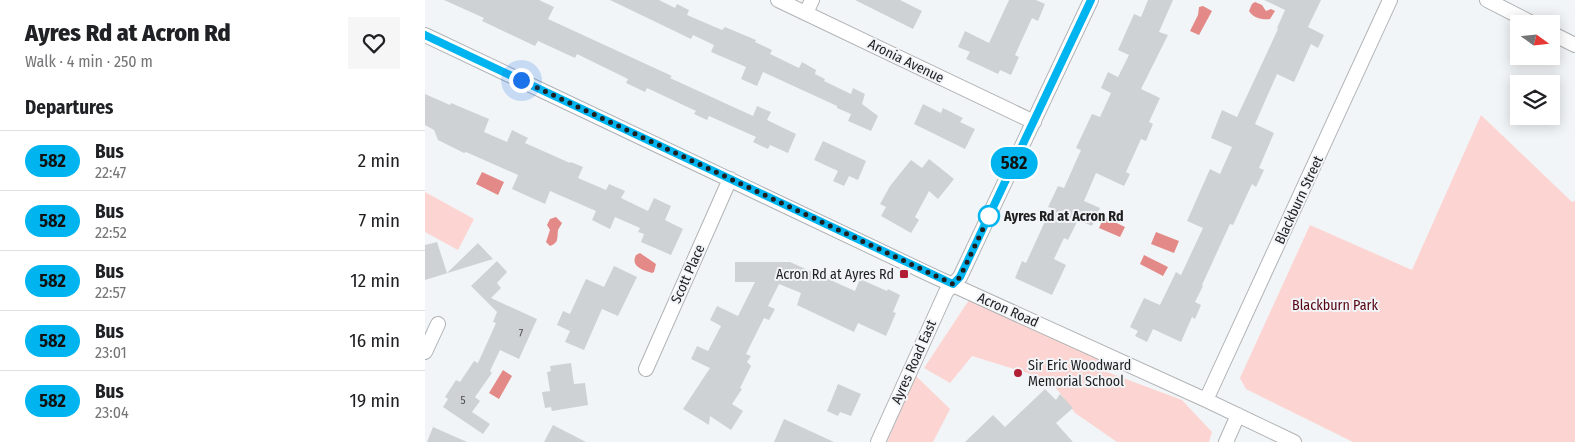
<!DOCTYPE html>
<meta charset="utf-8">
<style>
:root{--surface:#fff;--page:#f6f6f6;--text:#202124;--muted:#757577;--line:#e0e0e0}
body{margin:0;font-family:"Fira Sans Condensed",sans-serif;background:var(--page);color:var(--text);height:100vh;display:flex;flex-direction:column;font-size:19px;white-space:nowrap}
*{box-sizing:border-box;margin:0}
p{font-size:16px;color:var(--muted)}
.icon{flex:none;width:28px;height:28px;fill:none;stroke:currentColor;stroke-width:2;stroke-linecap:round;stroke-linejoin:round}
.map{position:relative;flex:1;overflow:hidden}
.panel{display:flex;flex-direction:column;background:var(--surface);width:425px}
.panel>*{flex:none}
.badge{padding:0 10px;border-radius:16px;font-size:18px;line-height:32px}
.needle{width:32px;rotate:105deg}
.fabs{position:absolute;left:1085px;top:15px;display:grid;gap:10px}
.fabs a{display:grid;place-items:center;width:50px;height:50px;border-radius:0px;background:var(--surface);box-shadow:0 2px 12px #0003;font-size:25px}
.you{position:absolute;width:25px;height:25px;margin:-12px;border:4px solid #fff;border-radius:50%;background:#1a73e8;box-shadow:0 0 0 8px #1a73e833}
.map>.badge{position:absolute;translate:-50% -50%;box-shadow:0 0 0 2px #fff}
h2{padding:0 25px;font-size:19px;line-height:45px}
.round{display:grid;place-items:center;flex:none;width:52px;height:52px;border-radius:0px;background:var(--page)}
.head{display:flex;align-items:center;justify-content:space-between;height:85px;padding:0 25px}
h1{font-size:24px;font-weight:800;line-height:38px}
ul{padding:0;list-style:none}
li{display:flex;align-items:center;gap:15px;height:60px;padding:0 25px;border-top:1px solid var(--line)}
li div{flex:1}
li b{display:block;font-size:19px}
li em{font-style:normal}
li .badge{min-width:55px;font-weight:700;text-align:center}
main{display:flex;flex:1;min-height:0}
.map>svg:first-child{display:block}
.green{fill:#fcd4d2}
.water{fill:#e38a89}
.building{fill:#cfd2d4}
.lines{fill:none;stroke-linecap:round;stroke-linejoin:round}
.street-casing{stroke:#b0b3b5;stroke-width:16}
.street{stroke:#fff;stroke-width:14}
.line-casing{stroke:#fff;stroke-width:11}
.line{stroke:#00b5ef;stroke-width:8}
.walk{stroke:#1f1f20;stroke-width:5;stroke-dasharray:0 9}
.stop-dot{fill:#fff;stroke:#00b5ef;stroke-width:2.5}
.poi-dot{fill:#b11f34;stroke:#f2f5f7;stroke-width:2}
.labels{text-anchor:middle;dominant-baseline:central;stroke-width:4;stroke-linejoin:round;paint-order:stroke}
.number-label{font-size:11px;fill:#4b4c4d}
.street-label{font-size:14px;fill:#1f1f20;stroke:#f2f5f7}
.stop-label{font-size:14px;font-weight:bold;fill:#1f1f20;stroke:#f2f5f7;text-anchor:start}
.poi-label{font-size:14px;fill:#1f1f20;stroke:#f2f5f7;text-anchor:end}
.park-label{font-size:14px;fill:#550311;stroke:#f2f5f7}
</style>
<main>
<section class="panel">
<div class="head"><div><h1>Ayres Rd at Acron Rd</h1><p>Walk · 4 min · 250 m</p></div><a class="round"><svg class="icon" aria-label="heart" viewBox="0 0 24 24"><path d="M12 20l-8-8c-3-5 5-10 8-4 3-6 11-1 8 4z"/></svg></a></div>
<h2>Departures</h2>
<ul>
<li><span class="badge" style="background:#00b5ef;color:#111">582</span><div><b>Bus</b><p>22:47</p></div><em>2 min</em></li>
<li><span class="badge" style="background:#00b5ef;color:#111">582</span><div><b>Bus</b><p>22:52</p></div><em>7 min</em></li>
<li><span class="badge" style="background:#00b5ef;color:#111">582</span><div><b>Bus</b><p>22:57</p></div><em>12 min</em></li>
<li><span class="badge" style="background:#00b5ef;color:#111">582</span><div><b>Bus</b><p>23:01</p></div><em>16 min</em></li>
<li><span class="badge" style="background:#00b5ef;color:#111">582</span><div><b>Bus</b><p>23:04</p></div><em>19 min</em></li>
</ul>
</section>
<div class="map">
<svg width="1150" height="442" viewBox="0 0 1150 442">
<rect width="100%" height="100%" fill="#f2f5f7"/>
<path class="green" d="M1056,115L1147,202L1150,201V442H928L821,389L815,378L885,225L987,270Z
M0,192L49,219L33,250L0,232Z
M546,297L677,360L674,369L757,400L787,432L784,442H692L650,413L625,380L547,356L525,383L499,368Z
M491,376L525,409L508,442H462Z"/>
<path class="water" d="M830,2L837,5L841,11L846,9L850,11L845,19C837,20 828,18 824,11L827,4Z
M778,6L787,11L774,35L765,31L773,15L774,7Z
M57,172L79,182L73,195L51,184Z
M131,217L137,223C136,225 134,228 133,230C132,238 134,243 125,246L121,242L125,230L122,225L125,219Z
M679,217L700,227L695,237L674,228Z
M731,232L754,241L749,253L726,244Z
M215,253L231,264L229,272L227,273C218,270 205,267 211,255Z
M719,255L743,267L738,276L715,264Z
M78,370L87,376L74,399L64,393Z"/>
<path class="building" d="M19,0H114L129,7L123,19L247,76L245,78L328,116L332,106L346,112L342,120L371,134L363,153L345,145L343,149L328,142L331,137L284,116L282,120L269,114L271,111L222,88L220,92L201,83L203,79L152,54L150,58L113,41L110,46L57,21L59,18Z
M185,0H234L250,8L252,4L264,10L262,15L297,30L300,27L331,40L330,42L347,50L345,54L374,68L377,62L391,70L390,74L400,79L399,81L426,94L428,88L440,94L437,104L453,116L446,131L423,121L426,114L412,108V106L338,72L332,86L316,79L321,67L286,52L289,45L268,35L266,39Z
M430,0H475L497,11L488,29Z
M584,0H611L620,4L613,21L607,18L590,55L594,57L586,75L575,70L573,74L541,59L545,52L533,47L540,31L564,43Z
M723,0H748L734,32L743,35L716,89L735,98L724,122L728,124L721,141L716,139L701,172L705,174L699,186L671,173L659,201L675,208L667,226L653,220L643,240L639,238L629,259L641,265L627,295L590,278L597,261L601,263L626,208L623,207L633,186L639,188L656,150L651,148L667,114L675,117L686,93L676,88L683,72L693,77L704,55L693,50L709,14L716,17Z
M839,0H896L883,27L899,35L893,48L886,44L869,82L852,74L830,124L849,133L834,168L839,170L831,187L827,184L808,225L805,224L777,285L778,286L770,302L776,305L770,319L767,317L756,342L728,329L722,342L710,336L713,331L705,327L719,298L735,305L751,272L756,275L778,228L762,221L785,169L795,174L807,147L786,138L797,110L812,117L853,29L852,28L860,10Z
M0,94L25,105L26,103L64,119L59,132L82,142L87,130L103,138L100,143L145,163L146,162L158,167L153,178L181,190L184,184L200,191L196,198L223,211L229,198L246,206L240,220L258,229L246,255L216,242L219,234L213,232L215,228L190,217L185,229L167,220L171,211L125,191L120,204L87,189L93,175L41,152L39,153L13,140L9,130L0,125Z
M498,104L516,113L518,108L538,118L535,122L550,129L540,149L489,124Z
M398,141L441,161L433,180L424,176L419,186L408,181L413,171L389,160Z
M504,159L529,179L513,199L504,191L490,217L494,220L486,233L456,216L461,207L455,204L465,186L486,160L497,168Z
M12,242L22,273L53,243L68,259L0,280V245Z
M72,261L82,272L72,283L76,288L66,298L112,319L94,359L75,350L65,371L67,373L50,397L55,401L47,412L65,424L58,434L18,407L23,399L20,397L31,380L35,382L49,361L53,363L71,323L68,322L72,312L46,286Z
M310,262H365L430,291L435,279L462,291L463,289L475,295L468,312L471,313L461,336L433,323L429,332L372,305L376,293L354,284L343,306L350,309L344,320L339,318L321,354L326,356L322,362L326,366L315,388L317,389L307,404L318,411L306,430L285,416L284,425L258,409L285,368L266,359L272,346L283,351L296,326L285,320L292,306L313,316L330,282H310Z
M189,266L212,277L193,316L177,309L159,350L140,342L145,331L132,325L138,311L145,314L161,279L179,287Z
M146,363L149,384L160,383L163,405L127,411L126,407L120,408L117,392L125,391L122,372L126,371L125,366Z
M413,384L436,394L426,416L415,412L413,416L402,411Z
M620,389L631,400L635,394L648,408L631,423L648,442H540L568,415L580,427Z
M359,419L409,442H349Z
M128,425L161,442H119Z
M8,427L42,442H2Z"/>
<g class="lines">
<defs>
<path id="street" d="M353,0L609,122
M1062,0L1109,24
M381,13L387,0
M1126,33L1150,45
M0,35L508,276L781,400L869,442
M0,352L13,324
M221,369L305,179
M781,400L965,0
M453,442L521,292L535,277L666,0
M801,442L813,415"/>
</defs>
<use href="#street" class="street-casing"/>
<use href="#street" class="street"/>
</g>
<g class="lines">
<defs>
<path id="line" d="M0,35L528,284L535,277L666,0"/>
</defs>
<use href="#line" class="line-casing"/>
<use href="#line" class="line"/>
<path class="walk" d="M96,80L528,284L535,277L568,208L564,216"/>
</g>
<circle class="stop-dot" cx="564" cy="216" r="10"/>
<g class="poi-dot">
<rect x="474" y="269" width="10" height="10" rx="2.5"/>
<circle cx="593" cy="373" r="5"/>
</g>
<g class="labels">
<g class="number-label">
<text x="96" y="333">7</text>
<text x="38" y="400">5</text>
</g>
<g class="street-label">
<text transform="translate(481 61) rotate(26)">Aronia Avenue</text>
<text transform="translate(874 200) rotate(-65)">Blackburn Street</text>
<text transform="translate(263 274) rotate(-66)">Scott Place</text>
<text transform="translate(583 310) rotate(24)">Acron Road</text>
<text transform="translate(489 362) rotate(-66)">Ayres Road East</text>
</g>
<g class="stop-label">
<text x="579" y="216">Ayres Rd at Acron Rd</text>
</g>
<g class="poi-label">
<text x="469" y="274">Acron Rd at Ayres Rd</text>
<text x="603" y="365" text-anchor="start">Sir Eric Woodward<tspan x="603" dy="16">Memorial School</tspan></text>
</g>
<g class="park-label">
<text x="910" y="305">Blackburn Park</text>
</g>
</g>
</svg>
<div class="fabs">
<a><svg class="needle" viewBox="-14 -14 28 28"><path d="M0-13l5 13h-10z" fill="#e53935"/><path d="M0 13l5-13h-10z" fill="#757577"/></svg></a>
<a><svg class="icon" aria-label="layers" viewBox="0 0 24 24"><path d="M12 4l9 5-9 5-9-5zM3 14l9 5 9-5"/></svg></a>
</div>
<div class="you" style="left:96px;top:80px"></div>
<b class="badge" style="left:589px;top:163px;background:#00b5ef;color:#111">582</b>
</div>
</main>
